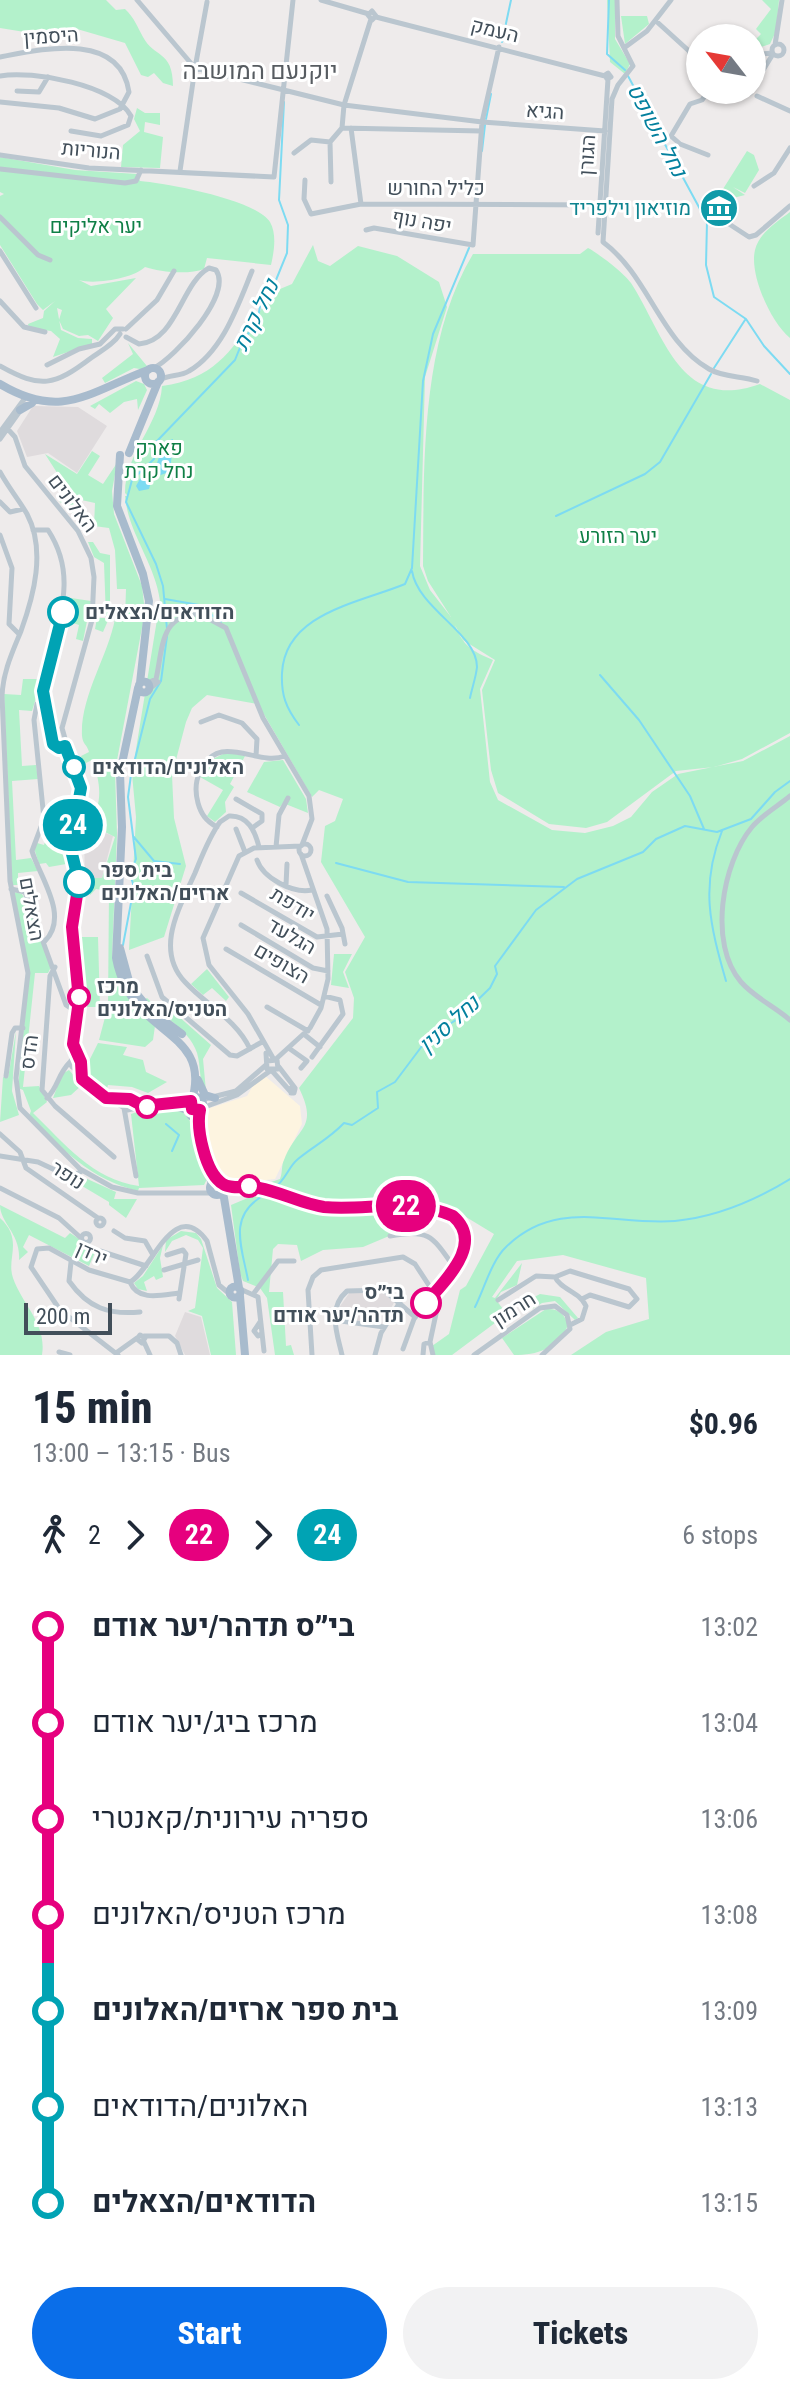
<!DOCTYPE html>
<meta charset="utf-8">
<style>
:root{--surface:#fff;--page:#f2f2f3;--text:#1f2937;--muted:#747a83;--accent:#0a6ee9}
body{margin:0;font-family:"Roboto Condensed",Heebo,sans-serif;background:var(--page);color:var(--text);height:100vh;display:flex;flex-direction:column;font-size:30px;white-space:nowrap}
*{box-sizing:border-box;margin:0}
p{font-size:26px;color:var(--muted)}
.icon{flex:none;width:44px;height:44px;fill:none;stroke:currentColor;stroke-width:2;stroke-linecap:round;stroke-linejoin:round}
.map{position:relative;height:1355px;overflow:hidden}
.sheet{display:flex;flex-direction:column;background:var(--surface);flex:1}
.sheet>*{flex:none}
.badge{padding:0 16px;border-radius:26px;font-size:28px;line-height:52px}
.needle{width:52px;rotate:301deg}
.tools{position:absolute;left:686px;top:24px;display:grid;gap:16px}
.tools a{display:grid;place-items:center;width:80px;height:80px;border-radius:50%;background:var(--surface);box-shadow:0 2px 6px #0004;font-size:40px}
.scale{position:absolute;left:24px;bottom:20px;width:88px;box-sizing:border-box;padding-left:8px;border:4px solid #424f5a;border-top:0;font-size:22px;line-height:28px;white-space:nowrap;color:#424f5a;-webkit-text-stroke:6px #fff;paint-order:stroke}
.map>.badge{position:absolute;translate:-50% -50%;box-shadow:0 0 0 4px #fff}
.legs{display:flex;align-items:center;gap:12px;height:88px;padding:0 32px;font-size:26px}
.legs p{margin-inline-start:auto}
.headline{display:flex;align-items:center;justify-content:space-between;height:136px;padding:0 32px}
h1{font-size:44px;font-weight:800;line-height:60px}
.button{display:flex;gap:16px;margin-top:auto;padding:16px 32px}
.button a{flex:1;height:92px;border-radius:48px;background:var(--accent);color:#fff;font-size:32px;font-weight:800;line-height:92px;text-align:center}
.button a+a{background:var(--page);color:var(--text)}
ul{padding:0 32px;list-style:none}
li{display:flex;align-items:center;gap:28px;height:96px;font-size:30px}
li i{display:grid;place-items:center;width:12px;height:100%;margin:0 10px;background:currentColor}
li i::after{content:'';width:20px;height:20px;margin:-10px;border:6px solid;border-radius:50%;background:var(--surface)}
li p{margin-inline-start:auto}
li:first-child i{background:linear-gradient(#0000 50%,currentColor 0)}
li:last-child i{background:linear-gradient(currentColor 50%,#0000 0)}
.map>svg:first-child{display:block}
.commercial{fill:#fdf4e0}
.education{fill:#dfdbdd}
.green{fill:#b3f1cb}
.water{fill:#7ddbf2}
.lines{fill:none;stroke-linecap:round;stroke-linejoin:round}
.stream{stroke:#7ddbf2;stroke-width:2}
.minor{stroke:#bac6cf;stroke-width:5}
.major{stroke:#a8bbcd;stroke-width:8}
.line-1-casing{stroke:#fff;stroke-width:18}
.line-2-casing{stroke:#fff;stroke-width:18}
.line-1{stroke:#e6007e;stroke-width:12}
.line-2{stroke:#00a3b4;stroke-width:12}
.stop-2-dot{fill:#fff;stroke:#00a3b4;stroke-width:4}
.stop-1-dot{fill:#fff;stroke:#e6007e;stroke-width:4}
.labels{text-anchor:middle;dominant-baseline:central;stroke-width:6;stroke-linejoin:round;paint-order:stroke}
.street-label{font-size:20px;fill:#424f5a;stroke:#fff}
.culture-label{font-size:20px;fill:#0d838f;stroke:#fff;text-anchor:end}
.park-label{font-size:20px;fill:#0f7f46;stroke:#fff}
.stop-label{font-size:20px;font-weight:bold;fill:#424f5a;stroke:#fff;text-anchor:start}
.water-label{font-size:22px;font-style:italic;fill:#03809e;stroke:#fff}
.quarter-label{font-size:24px;fill:#575c61;stroke:#fff}
</style>
<div class="map">
<svg width="790" height="1355" viewBox="0 0 790 1355">
<rect width="100%" height="100%" fill="#eeebeb"/>
<path class="commercial" d="M264,1075L300,1106L302,1124L275,1179L229,1184L219,1177L211,1158L201,1116L207,1109L247,1096L255,1082Z"/>
<path class="education" d="M33,406L78,407L107,426L77,473L48,453L27,457L17,431Z
M88,824L97,827L93,841L98,840L101,831L113,836L102,878H85L84,838Z
M350,1292H384L395,1301L382,1324L337,1318L338,1309Z
M185,1312L201,1317L210,1355H185L175,1336Z"/>
<path class="green" d="M0,0H106L116,10L125,9C135,19 137,26 143,37C154,58 173,50 173,86L163,83L154,73L148,77L141,75L125,43L77,29L37,34L0,28Z
M607,0H615V39L630,64L625,74L610,62Z
M762,0H779L776,31L770,44L752,50V43L761,34L756,29L771,9Z
M621,16H647L649,24L625,44Z
M137,108L145,113H160V125L145,122L144,132L163,137L160,168L121,167L123,145L140,131L134,119Z
M747,151L754,155L759,170L745,193L733,187L745,195L733,198L726,195L723,189Z
M0,157L75,170L137,174L140,181C165,183 255,199 270,222C277,234 274,252 271,265L207,258L204,269C189,275 159,272 145,267C134,278 95,285 79,280L91,286L136,278L106,309L113,318L98,341L88,335L79,336L63,329L59,320L62,310L57,308L61,330L78,338L92,339V344L53,357L60,339L51,331L29,328L28,324L43,318L44,311L55,301L43,310L37,304L0,245V196L4,194L0,192Z
M790,212V338C771,323 749,274 755,250C759,233 777,222 790,212Z
M313,245L318,261L330,266L358,246L397,256L439,282L447,307L425,377L420,566L430,590L451,617L428,581L423,566C424,466 420,342 473,254H580L588,248C598,253 625,274 631,283C665,336 680,413 760,384L790,400V733L742,759L714,767L676,771L607,822L586,828L549,824L498,793L491,770L482,690L495,660L463,640L455,625C463,646 472,651 493,660L480,689L490,782L498,800L552,830L585,833L613,826L631,817L652,792L678,774L743,761L790,736V1355H571L606,1332L649,1319L646,1278L563,1255L517,1261L492,1297L495,1298L522,1263L517,1285L501,1292L496,1300L507,1314L452,1355H435L432,1346L449,1334L460,1290L466,1286L494,1234L466,1217L461,1220L443,1210L378,1198L331,1204L262,1185L280,1179C283,1171 281,1166 284,1160C297,1126 319,1129 299,1088L353,1018L354,998L345,972L365,937L321,862L325,826L335,821L343,799L319,790L312,797L258,704L207,695L192,708L186,722L172,775L174,818L186,866L164,937L129,950L136,817L132,774L160,601C155,563 128,533 125,496H128L125,493C125,453 160,424 162,386C220,378 233,345 267,302L271,303L280,289L292,284Z
M128,343L151,371L134,368L105,383L102,378L133,354Z
M136,381L144,384L147,390L138,410L137,399L124,402L110,413L99,404L95,409L90,406Z
M92,451L100,456L88,475L103,484L117,463L112,491L114,514L142,586L145,612L115,771L117,834L112,957L122,989L155,1026L153,1040L145,1047L99,1040L108,1006L109,891L96,889L90,895L83,878H102L115,837L101,830L94,839L98,826L87,823L81,837L75,834L85,807L97,808C102,792 98,775 92,760L84,764L81,756L89,752C87,744 83,745 82,736C80,697 108,656 115,619L125,618L126,589H117L115,550L109,528L94,526L95,503L77,499L74,514L59,501L70,493L45,454L77,474Z
M88,542H93L100,553L110,555V616L103,632L95,629L97,618H106L104,563L94,557Z
M71,598L91,601L83,641L76,639L79,625L67,621Z
M23,679H42L32,711L19,710L22,766L36,765L38,779L12,781L16,860L31,858L38,871L18,873V885H12L4,694L21,695Z
M227,752L245,756L230,784L234,787L225,802L226,812L215,822L207,816L223,790L200,777L211,760Z
M283,760L306,799L308,813L283,803L280,807L247,792L264,762Z
M58,821L70,825L68,847L72,863L49,867L46,863L39,864L34,848L37,843L44,845L47,836L53,837Z
M14,892L22,894L25,899L52,965L48,973H35L23,1087L39,1086L47,1102L33,1113C64,1143 93,1180 139,1186L131,1114L143,1110H181L190,1121L207,1179L204,1185L139,1188L138,1191C90,1179 63,1150 29,1116L31,1111L23,1090L18,1088L29,973Z
M82,937H98L100,1007H84Z
M334,954H352L343,972L349,988L331,985Z
M207,969L229,997L226,1001L212,988L203,995L191,984Z
M147,998L163,1013L168,1007L211,1045L203,1059L206,1091C197,1077 202,1062 195,1048C186,1028 160,1013 143,1000Z
M16,1031L12,1091L19,1115L0,1122L3,1077L8,1078Z
M98,1043L127,1047L123,1055L143,1060L146,1072L167,1082L148,1093L132,1087L108,1085L106,1092L93,1085L84,1071Z
M69,1070L82,1085L71,1095L53,1098L62,1074Z
M83,1177L116,1192L114,1199H137L126,1218L109,1205V1202L72,1180Z
M257,1194L323,1212H406L401,1231L363,1247L323,1250L301,1261L297,1245L278,1244L273,1249L269,1292H283L286,1346L291,1345L294,1355H275L267,1298L260,1288L243,1281L240,1273L231,1205Z
M0,1205L65,1238L70,1233L96,1250L89,1266L29,1235L23,1247L28,1252L19,1260C21,1234 0,1223 0,1205Z
M0,1218C24,1240 6,1258 13,1278C23,1306 47,1324 42,1355H0Z
M181,1231L196,1233L201,1239L217,1288L232,1302L236,1355H211L202,1316L188,1311L195,1308L203,1248L198,1240L186,1235L172,1241L165,1252L166,1240Z
M163,1245L160,1258L163,1277L156,1280L154,1276L144,1282L147,1291L138,1289L134,1283L143,1276Z
M540,1294L560,1297L578,1318L575,1320L555,1301L542,1303L529,1311L523,1303Z
M546,1309C558,1308 565,1314 568,1325C558,1349 537,1355 514,1355L502,1338Z"/>
<path class="water" d="M173,439L171,463L175,470L152,478L149,489L139,491L136,486L141,477L159,472L161,465L157,463L164,442Z"/>
<g class="lines">
<path class="stream" d="M609,0L607,54L625,70
M502,42L511,0
M628,76L707,222L706,265L714,297L746,319L764,346L790,374
M486,119L491,94
M482,151L485,125
M714,368L745,320
M556,516L645,474L660,462L711,374
M412,571C418,609 477,633 477,667C476,677 472,688 470,698
M165,599L199,605L221,622
M167,629L163,586L156,564L126,502L132,480L154,459L157,441L235,360L243,340L257,323L261,301L276,280L287,253L288,225L279,200L284,102
M600,675L639,720L690,796L704,829
M299,725C286,708 281,695 282,673C285,613 359,603 405,584L412,568L423,381L433,334L469,248
M722,831C700,886 710,925 726,981
M133,836L154,861L180,864
M336,863L408,882L564,887
M123,945L134,887L130,874L136,859L128,797L131,775L150,699L161,681L167,636
M166,1124L179,1135L172,1151
M274,1188C286,1180 288,1167 298,1159C314,1146 330,1138 344,1123L352,1125L378,1108L377,1092L395,1082L428,1038L459,1018L490,988L497,974L495,966L536,910L577,879L643,852L656,839L685,826L717,832L751,819L775,792L790,781
M248,1280C242,1248 228,1217 261,1197
M475,1307C484,1289 492,1260 506,1247C557,1197 613,1226 675,1221C715,1217 756,1200 790,1179"/>
<path class="minor" d="M137,0L195,68L180,171
M321,0L369,14
M617,0L618,36L633,66L618,85L612,99L603,242C649,276 660,341 709,369C722,377 742,376 757,381
M207,2L195,68L344,105L482,122L605,131
M372,11L376,16L372,20L368,15Z
M376,17L605,76
M371,19L344,105L342,128L481,131
M656,21L689,51L695,65L700,64
M772 50a6 6 0 1 1 12 0a6 6 0 1 1-12 0Z
M775,45L782,0
M624,48L647,31L671,0
M752,55L772,53
M0,57C42,49 120,31 129,92L120,109L95,119L59,108L0,102
M608,73L611,77L607,79L605,75Z
M0,76C32,70 115,85 131,116L128,125L101,136L71,131
M752,88L773,54
M748,90L750,93
M17,91L39,92L48,77
M757,96L790,111
M351,128L361,204
M330,142L331,182
M294,153L311,140L330,142L342,128
M0,155L89,168L274,177L293,0
M708,155L680,144L671,136L690,104L702,100L709,90
M0,169L125,183L136,181L141,170
M305,180L304,199L311,214L361,204L600,205
M754,186L774,173L790,148
M0,217L38,255L50,260
M726,222L749,237L756,235L790,206
M366,230L374,228L473,245L482,122L499,47
M598,233L608,79
M0,251L36,308
M0,301L24,327L45,332
M126,329L157,300L174,271
M126,337L139,344C177,341 181,283 209,268L216,270C233,295 175,357 154,368
M47,365L79,349L100,344L115,329H123
M0,366C41,389 54,386 91,358C101,351 114,344 120,334
M160,380C169,374 180,377 189,371C223,351 238,305 252,271
M5,426L15,437L25,466L78,531L91,558L94,577L92,620L62,728L81,795L70,846L79,889L72,927L79,1000L72,1059
M0,432L25,398
M0,439L20,411
M0,472C8,487 19,500 27,514C46,550 34,595 21,631C12,653 3,672 2,696L10,881L28,973L16,1078L20,1108L80,1169L112,1187L138,1193H212
M0,502L10,512L23,509
M33,530H48C84,585 49,633 44,688C42,706 49,727 53,744L57,748L65,746
M0,535L12,568L9,624L19,634
M148,683L156,679C163,650 159,614 200,614L226,628L263,718L309,796L312,819L302,845
M148,690L158,682
M44,697L37,704L34,720L44,819L32,851C39,876 70,916 45,941
M201,722L219,715L242,723L257,739L256,756
M790,796C778,806 762,815 752,827C722,863 708,944 741,982C754,997 775,1007 790,1020
M236,799L262,814V821L252,828
M217,827C206,821 201,814 198,803C195,792 195,782 200,772C219,730 255,767 285,756
M236,829L245,852
M299 850a6 6 0 1 1 12 0a6 6 0 1 1-12 0Z
M276,847L279,815L288,798
M257,860C263,878 293,894 312,890
M286,885L287,864
M11,889L25,892L66,1005L78,1013
M241,893L317,937L343,934
M327,896L342,928L345,944
M241,925L313,968L328,971
M226,949L321,1005
M147,956L162,997L230,1055L237,1056L262,1042
M55,967L50,976L42,1090L55,1106L114,1157
M267,1007L308,1031
M305,1035L320,1047
M250,1049C236,1019 206,1005 185,982C154,949 180,907 195,873C202,856 209,837 220,822L229,816C248,815 255,831 259,847
M290,1049L307,1061L301,1068
M266,1053L267,1069H278L277,1060L267,1061
M312,1057L343,1014L340,1000L324,996
M70.5 1063a5.5 5.5 0 1 1 11 0a5.5 5.5 0 1 1-11 0Z
M273,1058L248,1014L209,965L203,938L239,856L254,848L301,846
M276,1059L310,1028L321,1008L328,979L327,929L301,854
M279,1067L295,1088
M74,1068L92,1090L123,1107
M273,1072L290,1091
M6,1076L12,1033L15,1028H23
M291,1088L295,1089L294,1093H291Z
M47,1098C59,1086 57,1075 70,1062
M122 1104a6 6 0 1 1 12 0a6 6 0 1 1-12 0Z
M201,1100L236,1091L266,1065
M124,1108L136,1176
M202,1108L237,1095L270,1071
M132,1109L191,1101
M0,1134L20,1152L26,1168L98,1218
M0,1156L38,1162L70,1177L82,1171
M222,1184L264,1189L321,1206L393,1205L443,1213L455,1218L465,1234L463,1254L414,1319L403,1349
M0,1188L59,1218L81,1238
M96 1222a4 4 0 1 1 8 0a4 4 0 1 1-8 0Z
M114,1231L125,1238L145,1241L153,1255
M81.5 1238a4.5 4.5 0 1 1 9 0a4.5 4.5 0 1 1-9 0Z
M390,1236C429,1228 433,1237 454,1267
M100,1251L146,1266
M167,1255L183,1250L186,1254L179,1299
M71,1262L69,1281C88,1308 109,1315 140,1312
M164,1270L198,1260
M555,1277L570,1271L629,1289L637,1299L629,1307L590,1295L582,1299
M130,1282C138,1302 162,1295 179,1293
M240,1289L258,1297L264,1351
M254,1293L278,1261H294
M498,1300L536,1276L555,1277C561,1290 579,1291 586,1306L582,1319L570,1325
M334,1320L384,1327
M260,1322L254,1331L258,1336L261,1334
M140,1335L145,1338L142,1343L137,1339Z
M144,1336H169L177,1343L181,1355
M144,1342L150,1355
M59,1352L70,1355
M116,1353L137,1338
M118,1355L60,1310L31,1267L37,1249L49,1248L89,1270L130,1282C151,1272 174,1195 207,1241L219,1285L231,1295
M312,1355L308,1290L313,1277L321,1270L403,1257L415,1264L434,1293L440,1295L430,1342L433,1355
M342,1355C337,1333 327,1308 347,1291L384,1290L415,1317
M375,1355L381,1333L400,1302
M423,1355L424,1344L430,1342
M474,1355L540,1308L555,1306L567,1315L570,1329L542,1355"/>
<path class="major" d="M145 376a8 8 0 1 1 16 0a8 8 0 1 1-16 0Z
M0,384C62,421 89,392 148,370
M20,410L32,403
M129,453L158,382
M120,455L117,506L143,574L149,601L140,683
M138.5 687a5.5 5.5 0 1 1 11 0a5.5 5.5 0 1 1-11 0Z
M138,688L120,773L122,827L116,958C120,979 130,998 145,1013C173,1040 206,1051 192,1100
M120,948L129,981
M136,993L150,1010L182,1034
M198,1080L205,1095L215,1098
M189 1104a7 7 0 1 1 14 0a7 7 0 1 1-14 0Z
M172,1105L187,1110L191,1116
M192,1109L212,1185
M199,1125L200,1110
M210 1188a7 7 0 1 1 14 0a7 7 0 1 1-14 0Z
M223,1192L239,1288
M229.5 1292a5.5 5.5 0 1 1 11 0a5.5 5.5 0 1 1-11 0Z
M240,1296L245,1355"/>
</g>
<g class="lines">
<defs>
<path id="line-1" d="M79,882L72,927L79,1000L73,1044L81,1062L82,1079L106,1098L130,1099L143,1106L191,1101L192,1109L200,1110C196,1128 205,1173 223,1184C232,1190 248,1185 259,1188C281,1192 302,1204 324,1207C367,1211 410,1197 453,1216C485,1244 445,1280 426,1303"/>
<path id="line-2" d="M63,612L43,691L53,744L59,748L65,746L81,788L70,846L79,882"/>
</defs>
<use href="#line-1" class="line-1-casing"/>
<use href="#line-2" class="line-2-casing"/>
<use href="#line-1" class="line-1"/>
<use href="#line-2" class="line-2"/>
</g>
<defs>
<symbol id="museum-disc" viewBox="-11 -11 22 22"><circle r="9.5" fill="#0f9aa8" stroke="#fff"/><path d="M0-6L6-3V-2H-6V-3ZM-5-1h2V3h-2ZM-1-1h2V3h-2ZM3-1h2V3H3ZM-6 4H6V6H-6Z" fill="#fff"/></symbol>
</defs>
<g fill-rule="evenodd">
<use href="#museum-disc" x="697" y="186" width="44" height="44"/>
</g>
<g class="stop-2-dot">
<circle cx="63" cy="612" r="14"/>
<circle cx="74" cy="767" r="10"/>
<circle cx="79" cy="882" r="14"/>
</g>
<g class="stop-1-dot">
<circle cx="79" cy="997" r="10"/>
<circle cx="147" cy="1107" r="10"/>
<circle cx="249" cy="1186" r="10"/>
<circle cx="426" cy="1303" r="14"/>
</g>
<g class="labels">
<g class="street-label">
<text transform="translate(495 30) rotate(14)">העמק</text>
<text transform="translate(51 36) rotate(-4)">היסמין</text>
<text transform="translate(545 111) rotate(4)">הגיא</text>
<text transform="translate(91 150) rotate(5)">הנוריות</text>
<text transform="translate(587 155) rotate(-86)">הגורן</text>
<text x="436" y="188">כליל החורש</text>
<text transform="translate(422 221) rotate(10)">יפה נוף</text>
<text transform="translate(73 503) rotate(53)">האלונים</text>
<text transform="translate(293 904) rotate(31)">יודפת</text>
<text transform="translate(32 909) rotate(80)">הצאלים</text>
<text transform="translate(292 936) rotate(30)">הגלעד</text>
<text transform="translate(282 963) rotate(30)">הצופים</text>
<text transform="translate(29 1052) rotate(-83)">הדס</text>
<text transform="translate(68 1175) rotate(33)">נופר</text>
<text transform="translate(92 1253) rotate(24)">ירדן</text>
<text transform="translate(514 1309) rotate(-32)">חרמון</text>
</g>
<g class="culture-label">
<text x="691" y="208">מוזיאון וילפריד</text>
</g>
<g class="park-label">
<text x="96" y="226">יער אליקים</text>
<text x="159" y="448">פארק<tspan x="159" dy="23">נחל קרת</tspan></text>
<text x="618" y="536">יער הזורע</text>
</g>
<g class="stop-label">
<text x="85" y="612">הדודאים/הצאלים</text>
<text x="92" y="767">האלונים/הדודאים</text>
<text x="101" y="870">בית ספר<tspan x="101" dy="23">ארזים/האלונים</tspan></text>
<text x="97" y="986">מרכז<tspan x="97" dy="23">הטניס/האלונים</tspan></text>
<text x="404" y="1292" text-anchor="end">בי״ס<tspan x="404" dy="23">תדהר/יער אודם</tspan></text>
</g>
<g class="water-label">
<text transform="translate(657 130) rotate(62)">נחל השופט</text>
<text transform="translate(256 315) rotate(-64)">נחל קרת</text>
<text transform="translate(449 1024) rotate(-42)">נחל סנין</text>
</g>
<g class="quarter-label">
<text x="260" y="71">יוקנעם המושבה</text>
</g>
</g>
</svg>
<div class="tools">
<a><svg class="needle" viewBox="-14 -14 28 28"><path d="M0-13l5 13h-10z" fill="#e53935"/><path d="M0 13l5-13h-10z" fill="#747a83"/></svg></a>
</div>
<div class="scale">200 m</div>
<b class="badge" style="left:406px;top:1206px;background:#e6007e;color:#fff">22</b>
<b class="badge" style="left:73px;top:825px;background:#00a3b4;color:#fff">24</b>
</div>
<section class="sheet">
<div class="headline"><div><h1>15 min</h1><p>13:00 – 13:15 · Bus</p></div><b>$0.96</b></div>
<div class="legs"><svg class="icon" aria-label="walk" viewBox="0 0 24 24"><circle cx="13" cy="4" r="2"/><path d="M13 8l-2 6 4 7M11 14l-3 7M7 12l3-4h3l4 4"/></svg>2<svg class="icon" aria-label="forward" viewBox="0 0 24 24"><path d="M9 5l7 7-7 7"/></svg><b class="badge" style="background:#e6007e;color:#fff">22</b><svg class="icon" aria-label="forward" viewBox="0 0 24 24"><path d="M9 5l7 7-7 7"/></svg><b class="badge" style="background:#00a3b4;color:#fff">24</b><p>6 stops</p></div>
<ul>
<li><i style="color:#e6007e"></i><b>בי״ס תדהר/יער אודם</b><p>13:02</p></li>
<li><i style="color:#e6007e"></i><span>מרכז ביג/יער אודם</span><p>13:04</p></li>
<li><i style="color:#e6007e"></i><span>ספריה עירונית/קאנטרי</span><p>13:06</p></li>
<li><i style="color:#e6007e"></i><span>מרכז הטניס/האלונים</span><p>13:08</p></li>
<li><i style="color:#00a3b4"></i><b>בית ספר ארזים/האלונים</b><p>13:09</p></li>
<li><i style="color:#00a3b4"></i><span>האלונים/הדודאים</span><p>13:13</p></li>
<li><i style="color:#00a3b4"></i><b>הדודאים/הצאלים</b><p>13:15</p></li>
</ul>
<div class="button"><a>Start</a><a>Tickets</a></div>
</section>
